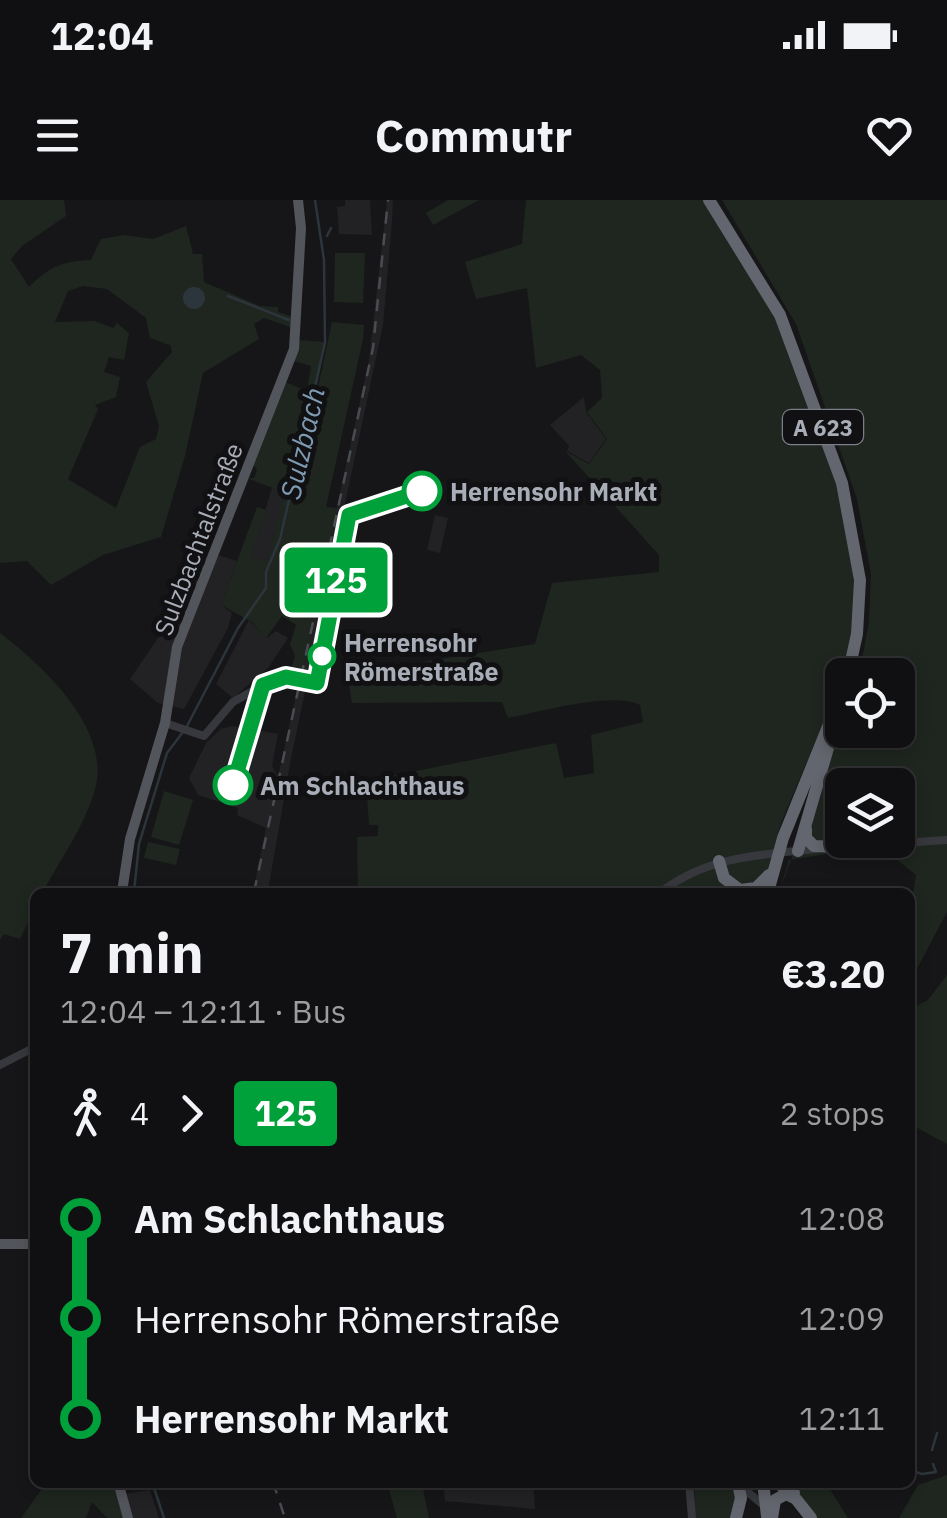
<!DOCTYPE html>
<meta charset="utf-8">
<style>
:root{--surface:#101012;--page:#1e1e20;--text:#f1f3f6;--muted:#9c9d9f;--line:#303032}
body{margin:0;font-family:"IBM Plex Sans",sans-serif;background:var(--page);color:var(--text);height:100vh;display:flex;flex-direction:column;font-size:38px;white-space:nowrap}
*{box-sizing:border-box;margin:0}
p{font-size:32px;color:var(--muted)}
.icon{flex:none;width:55px;height:55px;fill:none;stroke:currentColor;stroke-width:2;stroke-linecap:round;stroke-linejoin:round}
.map{position:relative;flex:1;overflow:hidden}
.side{position:absolute;left:30px;top:688px;width:885px;height:600px;display:flex;flex-direction:column;background:var(--surface);border-radius:15px;box-shadow:0 5px 15px #0003,0 0 0 2px var(--line)}
.side>*{flex:none}
.badge{padding:0 20px;border-radius:8px;font-size:35px;line-height:65px}
.fabs{position:absolute;left:825px;top:458px;display:grid;gap:20px}
.fabs a{display:grid;place-items:center;width:90px;height:90px;border-radius:15px;background:var(--surface);box-shadow:0 5px 15px #0003,0 0 0 2px var(--line);font-size:50px}
.map>.badge{position:absolute;translate:-50% -50%;box-shadow:0 0 0 5px #fff}
.legs{display:flex;align-items:center;gap:15px;height:110px;padding:0 30px;font-size:32px}
.legs p{margin-inline-start:auto}
.overview{display:flex;align-items:center;justify-content:space-between;height:170px;padding:0 30px}
h1{font-size:55px;font-weight:700;line-height:75px}
ul{padding:0 30px;list-style:none}
li{display:flex;align-items:center;gap:35px;height:100px;font-size:38px}
li i{display:grid;place-items:center;width:15px;height:100%;margin:0 12px;background:currentColor}
li i::after{content:'';width:25px;height:25px;margin:-12px;border:8px solid;border-radius:50%;background:var(--surface)}
li p{margin-inline-start:auto}
li:first-child i{background:linear-gradient(#0000 50%,currentColor 0)}
li:last-child i{background:linear-gradient(currentColor 50%,#0000 0)}
.status{display:flex;justify-content:space-between;align-items:center;height:70px;padding:0 50px;background:var(--surface);direction:ltr}
.status svg{height:28px;fill:currentColor}
header{display:flex;justify-content:space-between;align-items:center;height:130px;padding:0 30px;background:var(--surface);font-size:45px;font-weight:700}
.map>svg:first-child{display:block}
.built{fill:#222225}
.green{fill:#1e261f;fill-rule:evenodd}
.water{fill:#2c353c}
.lines{fill:none;stroke-linecap:round;stroke-linejoin:round}
.stream{stroke:#2c353c;stroke-width:2.5}
.minor{stroke:#37383d;stroke-width:8}
.major{stroke:#53555c;stroke-width:10}
.highway{stroke:#63666e;stroke-width:12}
.rail{stroke:#4a4c52;stroke-width:2.5;stroke-dasharray:12 10;stroke-linecap:butt}
.line-1-casing{stroke:#fff;stroke-width:22}
.line-1{stroke:#00a13a;stroke-width:15}
.stop-1-dot{fill:#fff;stroke:#00a13a;stroke-width:5}
.labels{text-anchor:middle;dominant-baseline:central;stroke-width:10;stroke-linejoin:round;paint-order:stroke}
.shield{fill:#111113;stroke:#7b7e86;stroke-width:2.5}
.shield-label{font-size:22px;font-weight:bold;fill:#a8adb8}
.stop-label{font-size:25px;font-weight:bold;fill:#a8adb8;stroke:#111113;text-anchor:start}
.street-label{font-size:25px;fill:#a8adb8;stroke:#111113}
.water-label{font-size:28px;font-style:italic;fill:#7f9bb3;stroke:#111113}
</style>
<div class="status"><b>12:04</b><svg viewBox="0 0 49 12"><path d="M0 12V9h3v3zM5 12V6h3v6zM10 12V3h3v9zM15 12V0h3v12zM26 1h20v11H26zM47 4h2v5h-2z"/></svg></div>
<header><svg class="icon" aria-label="menu" viewBox="0 0 24 24"><path d="M4 6h16M4 12h16M4 18h16"/></svg>Commutr<svg class="icon" aria-label="heart" viewBox="0 0 24 24"><path d="M12 20l-8-8c-3-5 5-10 8-4 3-6 11-1 8 4z"/></svg></header>
<div class="map">
<svg width="947" height="1318" viewBox="0 0 947 1318">
<rect width="100%" height="100%" fill="#161618"/>
<path class="built" d="M345,0H370L372,35L339,34L337,7L345,6Z
M387,0H393L392,21L383,125L291,558L268,691L274,692H253L266,628L237,615L238,608L198,595L189,578L206,543L221,529L232,526L278,534L272,566L278,577L369,160Z
M584,197L586,212L606,239L589,263L567,251L569,246L550,225Z
M272,288L286,292L267,362L251,357Z
M435,315L448,318L440,353L427,350Z
M189,346L237,361L221,405L232,413L228,428L184,509L158,503L130,479L160,435L161,418Z
M249,420L267,438L276,431L288,438L268,468L233,498L216,484Z
M443,1283H533L535,1309L445,1301Z
M150,1290L159,1318H130L123,1294Z"/>
<path class="green" d="M0,0H64L66,16L22,46L11,59L29,87C49,67 62,61 91,60L101,39L124,35L153,39L186,26L193,54H202L204,82L260,106L278,107V112L293,117V128L264,118L254,124L259,139L203,173L185,256L161,337L103,355L51,385L27,361L0,363ZM83,86L107,89L146,118L150,138L170,145L172,152L146,182L159,226L156,239L140,247L116,308L68,279L98,209L95,205L116,197L120,177L104,172L109,157L124,160L129,133L117,123L113,128L95,121L55,122L68,91Z
M448,0H479L433,25L426,13Z
M526,0H704L772,106L841,298L854,363L853,428L842,479L781,623L763,692H358L357,637L378,636V625H369L366,581L556,543L564,578L594,573L591,535L643,522L640,505C611,491 540,512 508,518L502,502L352,503L347,474L535,444L552,383L659,372V355L565,251L589,264L607,239L587,212L602,198L600,170L581,155L536,168L527,88L476,99L465,62L522,44Z
M722,0H947V712L910,782V715L916,675L880,646L789,660L779,692L842,525V530H898V475H859L869,422L871,374L857,299L796,124ZM842,585H898V640H842Z
M335,53H365L363,103L334,102Z
M332,122L364,125L363,139L326,307L338,308L302,473L289,474L295,456L290,444L296,425L282,416L266,438L252,422L221,405L257,307L266,310L251,357L267,361L285,293L247,278H254L257,269L252,264L285,182L307,191L311,166L294,161L298,140L325,142L312,216Z
M0,433C42,465 112,529 95,589C86,624 60,660 43,692H35V708L20,739L4,734L0,740Z
M164,591L193,600L179,645L151,637Z
M148,642L180,649L176,665L144,658Z
M947,775V944L910,924V809L928,800Z
M947,1275V1318H899L918,1285Z
M47,1282L116,1283L126,1318H107L92,1302L86,1318H21Z
M387,1283L422,1284L429,1318H397Z
M695,1283H727L736,1288L734,1318H694Z
M778,1283H826L848,1318H817L801,1295Z"/>
<path class="water" d="M183 98a11 11 0 1 1 22 0a11 11 0 1 1-22 0Z"/>
<g class="lines">
<path class="stream" d="M327,36L331,28
M228,96L289,120
M134,692L139,644L167,553L186,528L238,428L266,388V372L280,339L325,143L324,60L315,0
M932,1250L937,1233
M910,1270L922,1274L936,1272L933,1264
M152,1282L164,1318"/>
<path class="minor" d="M310,482L317,483L349,315
M165,523L204,536L233,502L276,478L299,479
M841,647L947,640
M661,692C708,656 759,655 817,649
M0,865L35,847
M689,1282L692,1318
M739,1285L767,1308"/>
<path class="major" d="M122,692L130,639L165,523L177,447L294,149L301,28L298,0
M0,1044H35
M118,1282L128,1318"/>
<path class="highway" d="M709,0L780,115L842,283L860,380L857,434L848,475
M806,629V638L814,646L840,647
M798,651L828,548
M719,661L724,678L740,690L756,688L769,675
M768,692L783,638L842,492
M763,1282L767,1316
M775,1282L794,1293
M736,1318L741,1298L738,1284
M772,1318L775,1300L786,1294L796,1299L811,1318"/>
<path class="rail" d="M254,692L373,148L388,0
M273,1282L285,1318"/>
</g>
<g class="lines">
<defs>
<path id="line-1" d="M233,585L263,485L286,477L317,483L349,315L422,291"/>
</defs>
<use href="#line-1" class="line-1-casing"/>
<use href="#line-1" class="line-1"/>
</g>
<g class="stop-1-dot">
<circle cx="422" cy="291" r="18"/>
<circle cx="322" cy="456" r="12"/>
<circle cx="233" cy="585" r="18"/>
</g>
<g class="labels">
<rect class="shield" x="783" y="210" width="80" height="34" rx="8"/>
<g class="shield-label">
<text x="823" y="227">A 623</text>
</g>
<g class="stop-label">
<text x="450" y="291">Herrensohr Markt</text>
<text x="344" y="442">Herrensohr<tspan x="344" dy="29">Römerstraße</tspan></text>
<text x="260" y="585">Am Schlachthaus</text>
</g>
<g class="street-label">
<text transform="translate(198 339) rotate(-69)">Sulzbachtalstraße</text>
</g>
<g class="water-label">
<text transform="translate(302 243) rotate(-77)">Sulzbach</text>
</g>
</g>
</svg>
<div class="fabs">
<a><svg class="icon" aria-label="locate" viewBox="0 0 24 24"><circle cx="12" cy="12" r="6"/><path d="M12 2v4M12 18v4M2 12h4M18 12h4"/></svg></a>
<a><svg class="icon" aria-label="layers" viewBox="0 0 24 24"><path d="M12 4l9 5-9 5-9-5zM3 14l9 5 9-5"/></svg></a>
</div>
<b class="badge" style="left:336px;top:380px;background:#00a13a;color:#fff">125</b>
<section class="side">
<div class="overview"><div><h1>7 min</h1><p>12:04 – 12:11 · Bus</p></div><b>€3.20</b></div>
<div class="legs"><svg class="icon" aria-label="walk" viewBox="0 0 24 24"><circle cx="13" cy="4" r="2"/><path d="M13 8l-2 6 4 7M11 14l-3 7M7 12l3-4h3l4 4"/></svg>4<svg class="icon" aria-label="forward" viewBox="0 0 24 24"><path d="M9 5l7 7-7 7"/></svg><b class="badge" style="background:#00a13a;color:#fff">125</b><p>2 stops</p></div>
<ul>
<li><i style="color:#00a13a"></i><b>Am Schlachthaus</b><p>12:08</p></li>
<li><i style="color:#00a13a"></i><span>Herrensohr Römerstraße</span><p>12:09</p></li>
<li><i style="color:#00a13a"></i><b>Herrensohr Markt</b><p>12:11</p></li>
</ul>
</section>
</div>
